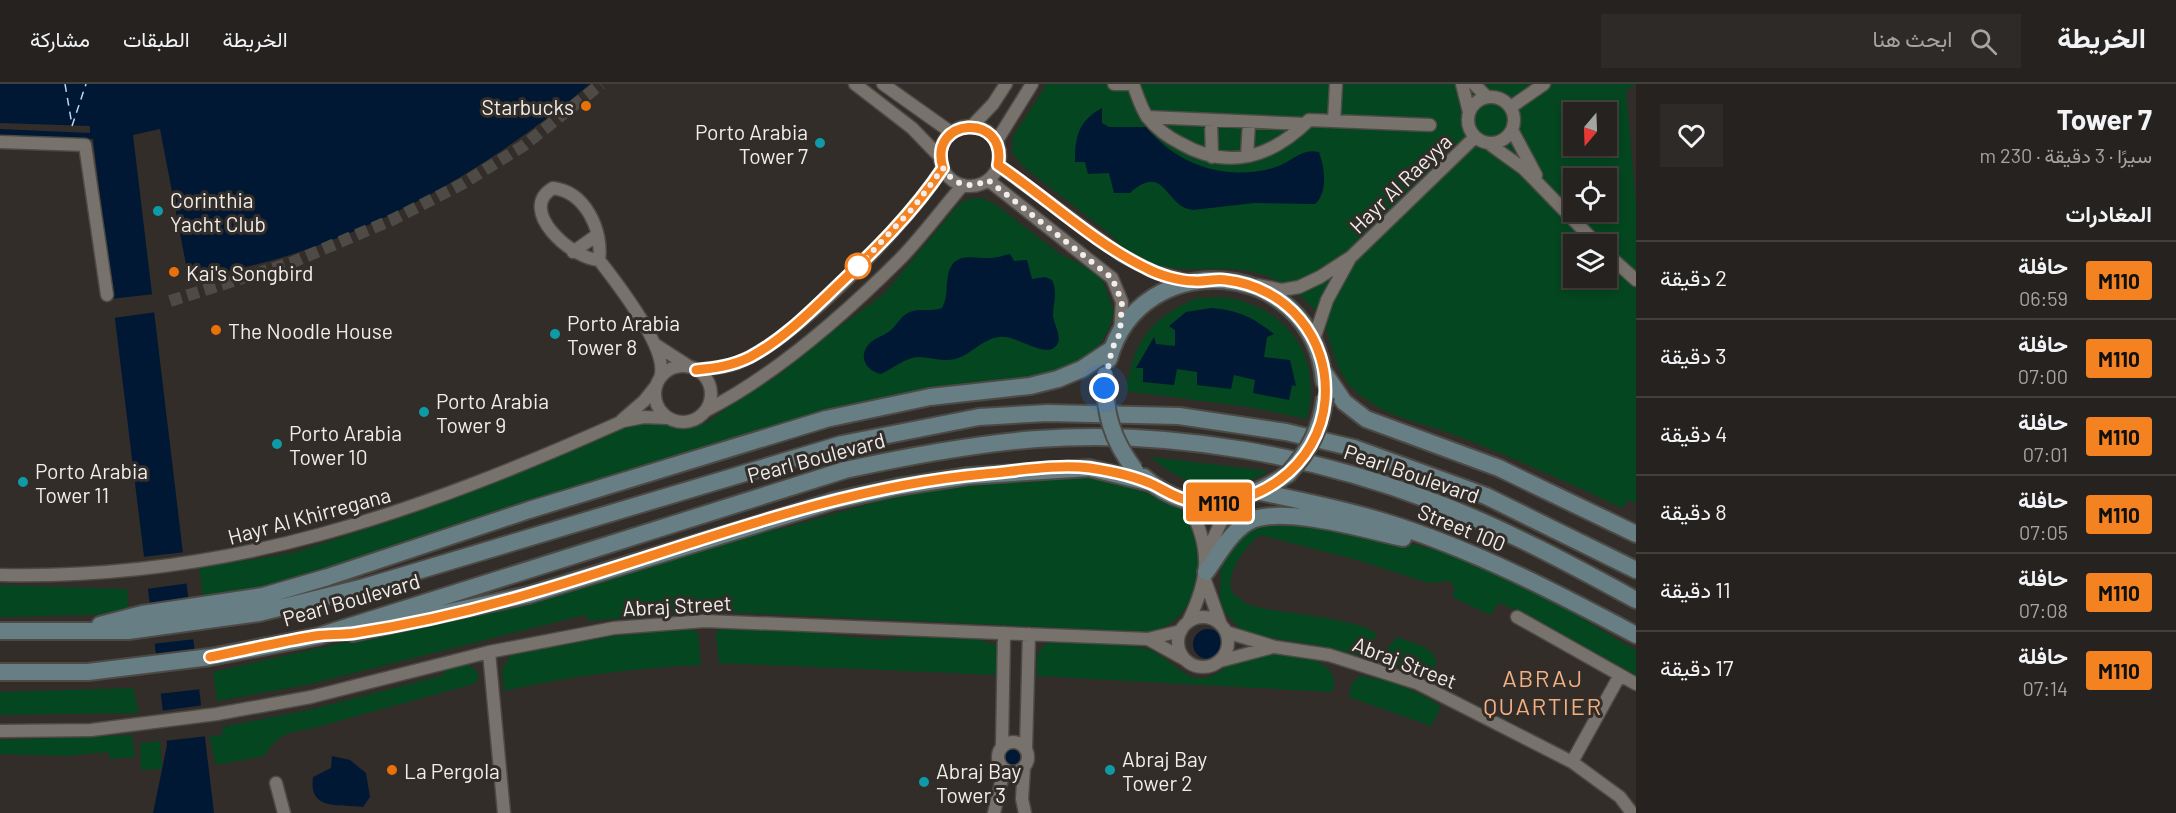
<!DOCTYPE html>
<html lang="ar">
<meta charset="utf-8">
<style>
:root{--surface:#26221f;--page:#2e2a28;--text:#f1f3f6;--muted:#a4a4a4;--line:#423f3d}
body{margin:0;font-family:Barlow,Vazirmatn,sans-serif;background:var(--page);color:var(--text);direction:rtl;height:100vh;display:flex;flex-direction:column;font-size:22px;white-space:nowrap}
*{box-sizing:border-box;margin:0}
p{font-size:20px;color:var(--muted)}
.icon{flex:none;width:33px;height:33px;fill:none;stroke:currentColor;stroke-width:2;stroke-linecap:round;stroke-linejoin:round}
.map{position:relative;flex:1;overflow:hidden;direction:ltr}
.details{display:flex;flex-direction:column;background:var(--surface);width:540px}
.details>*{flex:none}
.badge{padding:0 12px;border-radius:4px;font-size:21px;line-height:39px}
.needle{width:39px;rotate:199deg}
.fabs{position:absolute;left:1563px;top:18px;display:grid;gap:12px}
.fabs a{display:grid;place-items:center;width:54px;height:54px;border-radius:0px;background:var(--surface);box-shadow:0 3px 9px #0003,0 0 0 2px var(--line);font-size:30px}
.you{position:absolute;width:30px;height:30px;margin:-15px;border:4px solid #fff;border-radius:50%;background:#1a73e8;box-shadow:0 0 0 9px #1a73e833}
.map>.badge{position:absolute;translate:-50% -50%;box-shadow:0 0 0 3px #fff}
h2{padding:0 24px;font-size:22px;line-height:54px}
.round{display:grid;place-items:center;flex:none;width:63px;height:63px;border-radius:0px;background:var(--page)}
.summary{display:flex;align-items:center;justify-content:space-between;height:102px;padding:0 24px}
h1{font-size:28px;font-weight:700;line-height:45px}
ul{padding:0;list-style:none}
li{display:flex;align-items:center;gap:18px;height:78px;padding:0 24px;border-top:2px solid var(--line)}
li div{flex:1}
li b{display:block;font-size:22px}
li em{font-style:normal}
li .badge{min-width:66px;font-weight:700;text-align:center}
header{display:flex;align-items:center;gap:36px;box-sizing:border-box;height:84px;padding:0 30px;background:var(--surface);border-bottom:2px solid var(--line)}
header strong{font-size:28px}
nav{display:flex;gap:33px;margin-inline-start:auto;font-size:21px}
.search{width:420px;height:54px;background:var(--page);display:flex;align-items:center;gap:15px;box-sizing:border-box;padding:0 21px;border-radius:0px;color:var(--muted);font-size:22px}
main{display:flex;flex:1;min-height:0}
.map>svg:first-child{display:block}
.green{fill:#03461f;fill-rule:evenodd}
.water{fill:#011834}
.pier{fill:#322d29}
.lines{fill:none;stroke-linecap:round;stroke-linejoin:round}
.ferry{stroke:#bbd6f7;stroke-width:1.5;stroke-dasharray:8 6;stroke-linecap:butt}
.street-tunnel{stroke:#4e4a46;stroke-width:12;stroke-dasharray:12 6;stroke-linecap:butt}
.street-casing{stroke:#4d4a46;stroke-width:15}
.secondary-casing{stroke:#4d4a46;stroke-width:20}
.street{stroke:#78726d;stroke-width:12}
.secondary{stroke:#677e85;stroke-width:16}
.secondary-bridge-casing{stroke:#4d4a46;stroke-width:20;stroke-linecap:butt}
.secondary-bridge{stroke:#677e85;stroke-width:16}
.line-casing{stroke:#fff;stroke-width:14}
.line{stroke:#f58220;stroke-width:9}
.walk{stroke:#f0edea;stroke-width:6;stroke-dasharray:0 10.8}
.food-dot{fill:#e8710a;stroke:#322d29;stroke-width:2}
.culture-dot{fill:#0f9aa8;stroke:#322d29;stroke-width:2}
.stop-dot{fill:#fff;stroke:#f58220;stroke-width:3}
.labels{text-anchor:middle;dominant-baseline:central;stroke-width:6;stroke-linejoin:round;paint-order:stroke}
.poi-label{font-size:21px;fill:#f0edea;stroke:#322d29;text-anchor:start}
.street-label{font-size:21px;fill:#f0edea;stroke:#322d29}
.quarter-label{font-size:24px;letter-spacing:1.5px;fill:#f3ae81;stroke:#322d29}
</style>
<header>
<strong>الخريطة</strong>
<div class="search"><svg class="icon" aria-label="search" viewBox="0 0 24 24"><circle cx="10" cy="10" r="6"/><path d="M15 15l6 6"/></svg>ابحث هنا</div>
<nav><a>الخريطة</a><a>الطبقات</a><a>مشاركة</a></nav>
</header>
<main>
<section class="details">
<div class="summary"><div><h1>Tower 7</h1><p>سيرًا · 3 دقيقة · 230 m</p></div><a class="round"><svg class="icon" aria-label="heart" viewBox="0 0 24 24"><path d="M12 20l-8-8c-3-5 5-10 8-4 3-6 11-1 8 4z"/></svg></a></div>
<h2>المغادرات</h2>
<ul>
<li><span class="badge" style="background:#f58220;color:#111">M110</span><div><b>حافلة</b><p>06:59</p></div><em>2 دقيقة</em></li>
<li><span class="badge" style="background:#f58220;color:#111">M110</span><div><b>حافلة</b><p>07:00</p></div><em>3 دقيقة</em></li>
<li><span class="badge" style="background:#f58220;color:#111">M110</span><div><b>حافلة</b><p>07:01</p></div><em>4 دقيقة</em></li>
<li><span class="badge" style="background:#f58220;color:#111">M110</span><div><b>حافلة</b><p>07:05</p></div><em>8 دقيقة</em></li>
<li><span class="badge" style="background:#f58220;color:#111">M110</span><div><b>حافلة</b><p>07:08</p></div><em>11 دقيقة</em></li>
<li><span class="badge" style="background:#f58220;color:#111">M110</span><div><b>حافلة</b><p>07:14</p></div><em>17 دقيقة</em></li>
</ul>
</section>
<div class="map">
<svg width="1636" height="729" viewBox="0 0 1636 729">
<rect width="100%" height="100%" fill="#322d29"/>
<path class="green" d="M1047,0H1636L1626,7L1636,119V420L1629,416L1622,424C1569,399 1515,374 1460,353C1429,340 1391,335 1364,314C1338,296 1334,272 1326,244C1320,226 1295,206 1278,197C1219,166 1163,212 1110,150L1025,84L1012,69L1013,52ZM1574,28H1606V62H1574ZM1574,94H1606V128H1574ZM1574,160H1606V194H1574Z
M982,114L995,120L1060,170L1093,187L1103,197L1114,227C1111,237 1109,248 1102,257C1073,300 999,300 952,304L290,496L204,517L199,484L293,469L413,430L634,339H667L694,344L711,336L742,312L775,294L836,245L884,210L957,122L967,115Z
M1197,214C1207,214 1220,212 1230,214C1291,227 1322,274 1307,335L1249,323L1126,307C1133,258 1151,233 1197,214Z
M1151,373L1269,387C1226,413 1188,406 1151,373Z
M1089,392C1115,397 1167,413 1187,431C1210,452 1201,503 1184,526C1176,537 1164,544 1150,548L701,527L589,537L585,531L306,601L217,617L213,588L478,528L689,466L771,445H781L901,411L996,397Z
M1277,436C1337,447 1399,454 1457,472C1515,490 1583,536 1636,566V591L1530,532L1499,519L1490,531L1452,513L1455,505L1450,497L1428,499L1357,476L1260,451C1246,461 1223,492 1233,510C1240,514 1245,520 1253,522C1276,529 1364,535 1376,550L1372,560L1360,572L1322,562L1254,551L1241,546L1223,526L1220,516L1221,480L1227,468L1246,446Z
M0,501L127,505L129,530L0,533Z
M690,545L698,549L701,581C634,584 570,592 504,607L502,585L511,571L614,552Z
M719,545L785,546L880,556L905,553L976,555L995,561L998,566L999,591L719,579L716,551Z
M1397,553C1408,558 1439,563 1436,580C1435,585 1431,590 1430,594L1382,578V571Z
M1048,559C1079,560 1114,557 1144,564C1165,569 1182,594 1199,594C1213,595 1224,584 1236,577C1255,566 1276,570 1298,573C1308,575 1320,576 1327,584C1335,592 1336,599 1332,608L1037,592C1037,577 1034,567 1048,559Z
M467,580L478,588V595L474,600L309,645C286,648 277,652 264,672L216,681L209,652L223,651L222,643L309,626L444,591L443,587Z
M1360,592C1383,594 1423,608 1441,623L1431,642L1349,613L1352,599Z
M133,604L139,629L0,631V608Z
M132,651L135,673L110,675L108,668L65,672L0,670V656Z
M160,657L162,685L141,686L140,659Z"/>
<path class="water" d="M0,0H590C499,76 400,136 287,172C255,182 222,188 189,196L160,45L133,51L214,729H153L167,661L93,55L0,52Z
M1102,24V39L1109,43H1146C1178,82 1228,98 1276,83C1292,78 1301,64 1319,68C1325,85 1328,108 1315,120L1254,119L1193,126C1165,124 1166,77 1130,109H1114L1109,89L1088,90L1085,78H1075C1075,53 1078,37 1102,24Z
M1010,170L1014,177L1027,176L1032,195L1045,193L1052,196C1058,209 1053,218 1053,232C1054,242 1066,258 1052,265C1040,270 1015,251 999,253C982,255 971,271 955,275C942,278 930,273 918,273C904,274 894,284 881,290C866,287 857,272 870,259C875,254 883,252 890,247C897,241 901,231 910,228C920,224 931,228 942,224C949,211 945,200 949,187C956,167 976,175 991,174C997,174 1004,171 1010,170Z
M1211,224C1237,226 1253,233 1274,250L1267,253L1264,273L1290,276L1296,302L1292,301L1289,316L1253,309L1255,296L1234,291L1231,305L1197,301V288L1177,285L1174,301L1143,298V284H1136L1154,253L1156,260L1175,262V246L1169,242L1186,228Z
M1193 560a15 15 0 1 1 30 0a15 15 0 1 1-30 0Z
M1004 673a8 8 0 1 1 16 0a8 8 0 1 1-16 0Z
M332,672L350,676L366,689L370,713L363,723C339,720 308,727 313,693L331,684Z"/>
<path class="pier" d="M0,39L90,42V49L0,45Z
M155,210L157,228L113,234L110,215Z
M186,468L190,499L146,505L142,473Z
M192,516L196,555L152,560L147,521Z
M198,565L202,605L158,610L153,571Z
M204,621L208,652L164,657L160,627Z"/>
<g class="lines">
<path class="ferry" d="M65,0L72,41
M72,42L86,0"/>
<path class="street-tunnel" d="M170,217L293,178L394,135L462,100L523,62L601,0"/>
<defs>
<path id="street" d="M855,0L912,44L940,73
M883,0L952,49
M1114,0H1133C1137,10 1141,25 1148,34C1157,45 1168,53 1180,59C1228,87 1272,73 1309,36L1430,41
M1462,0L1469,28
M1474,0L1487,13
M1468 36a23 23 0 1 1 46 0a23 23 0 1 1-46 0Z
M1511,23L1544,0
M1147,33L1305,40
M1211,36L1212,73
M1334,37L1336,0
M940 72a30 30 0 1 1 60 0a30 30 0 1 1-60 0Z
M971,43L993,20L1006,0
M1512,46L1536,91
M0,58L85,61L107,211
M996,58L1032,0
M1488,59L1524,85L1597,160
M1247,72L1249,38
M998,81L1121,171L1152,187L1192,198
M988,96L1112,194L1122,218L1120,249
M553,104C586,108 603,147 599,176C572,175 516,126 553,104Z
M573,168L597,151
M1606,169L1636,196
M599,176C617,199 670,267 660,294
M1258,201L1282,206L1299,203L1320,193L1351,173L1475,53
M1314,255L1327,216L1349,176
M656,261L690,283
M655 310a28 28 0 1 1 56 0a28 28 0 1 1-56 0Z
M696,286C710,284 724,284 737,279C800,253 905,141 943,84
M707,326C777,290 845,230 901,174C923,151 942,125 963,101
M622,336L644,317L656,302
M1187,417C1211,463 1211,491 1188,538
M1206,471L1224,431L1234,417
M0,491C229,496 417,429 623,337L644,333L668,334
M1205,496L1221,541
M1178 558a25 25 0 1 1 50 0a25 25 0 1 1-50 0Z
M1517,533L1636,600
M1226,548L1275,563L1329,571L1417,599L1572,678L1620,713L1632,729
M1148,555L1184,575
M489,568L504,729
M1220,577L1273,563
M0,647L91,646L217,630L311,613L489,568L614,544L705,537L1148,555L1181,547
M998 673a15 15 0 1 1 30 0a15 15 0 1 1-30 0Z
M1002,662L1004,549
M1026,664L1029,550
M1572,678L1620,591
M1024,684L1022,715L1025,729
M276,699L284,729
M994,729L1004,686"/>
<path id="secondary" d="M1109,275C1140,161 1313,172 1324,297
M1323,287L1344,318L1366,335L1499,384L1636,450
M1144,393C1192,435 1240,421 1288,390
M1260,408C1302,417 1344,425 1385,438C1473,465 1555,508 1636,551
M1206,488C1218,471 1230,449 1248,438C1280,420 1366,446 1403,454
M100,541L142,530L263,512L328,493L529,426L826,335L930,313L1030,302L1058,295L1082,285L1112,265
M0,547H128L259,529L364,503L842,360L979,333L1048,329L1179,332L1286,348L1354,364L1486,412L1636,486
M353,549L528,511L833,417L897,403L968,392L1089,384L1151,399
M0,588H88L210,573L319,552L845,386C909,372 972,360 1037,355C1174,345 1318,372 1445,422C1511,448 1574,482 1636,516"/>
</defs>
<use href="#street" class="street-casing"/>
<use href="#secondary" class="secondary-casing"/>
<use href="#street" class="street"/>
<use href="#secondary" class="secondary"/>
<defs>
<path id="secondary-bridge" d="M1105,291C1104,329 1112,356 1135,386
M1288,390C1310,366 1321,344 1325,313"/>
</defs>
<use href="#secondary-bridge" class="secondary-bridge-casing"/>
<use href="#secondary-bridge" class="secondary-bridge"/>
</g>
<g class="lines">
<defs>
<path id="line" d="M210,573C245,566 280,558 315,552C328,550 342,551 355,549C414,540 474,526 532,509C681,466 828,404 984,390C1018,387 1056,380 1090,384C1110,387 1137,393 1154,401C1166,407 1177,415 1191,417C1255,429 1320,381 1325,316C1330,254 1287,203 1226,196C1216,194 1205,198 1194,197C1179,197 1159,191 1146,184C1094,159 1047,114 998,81C1008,28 927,33 943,84C913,129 874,167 835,204C809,229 782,256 750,273C732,282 715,284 696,286"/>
</defs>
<use href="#line" class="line-casing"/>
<use href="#line" class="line"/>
<path class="walk" d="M858,182L855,186L913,124L943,84C954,102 971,105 988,96L1112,194L1122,218L1120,249L1112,265L1104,304"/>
</g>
<g class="food-dot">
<circle cx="586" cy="22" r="6"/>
<circle cx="174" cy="188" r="6"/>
<circle cx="216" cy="246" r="6"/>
<circle cx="392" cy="686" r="6"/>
</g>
<g class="culture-dot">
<circle cx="820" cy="59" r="6"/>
<circle cx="158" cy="127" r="6"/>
<circle cx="555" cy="250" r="6"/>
<circle cx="424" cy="328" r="6"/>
<circle cx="277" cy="360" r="6"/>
<circle cx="23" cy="398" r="6"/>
<circle cx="1110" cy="686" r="6"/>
<circle cx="924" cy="698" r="6"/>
</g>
<circle class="stop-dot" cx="858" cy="182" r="12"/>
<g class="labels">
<g class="poi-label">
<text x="574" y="22" text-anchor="end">Starbucks</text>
<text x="808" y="47" text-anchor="end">Porto Arabia<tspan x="808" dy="24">Tower 7</tspan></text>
<text x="170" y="115">Corinthia<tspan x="170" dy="24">Yacht Club</tspan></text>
<text x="186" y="188">Kai's Songbird</text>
<text x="567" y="238">Porto Arabia<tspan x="567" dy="24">Tower 8</tspan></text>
<text x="228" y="246">The Noodle House</text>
<text x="436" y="316">Porto Arabia<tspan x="436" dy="24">Tower 9</tspan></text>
<text x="289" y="348">Porto Arabia<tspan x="289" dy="24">Tower 10</tspan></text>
<text x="35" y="386">Porto Arabia<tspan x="35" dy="24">Tower 11</tspan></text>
<text x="1122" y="674">Abraj Bay<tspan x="1122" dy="24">Tower 2</tspan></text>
<text x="404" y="686">La Pergola</text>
<text x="936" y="686">Abraj Bay<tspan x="936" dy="24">Tower 3</tspan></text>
</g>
<g class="street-label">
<text transform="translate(1400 99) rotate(-44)">Hayr Al Raeyya</text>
<text transform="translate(816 373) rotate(-15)">Pearl Boulevard</text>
<text transform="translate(1412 389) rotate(19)">Pearl Boulevard</text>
<text transform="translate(309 431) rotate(-15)">Hayr Al Khirregana</text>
<text transform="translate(1462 443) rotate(22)">Street 100</text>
<text transform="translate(351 515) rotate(-16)">Pearl Boulevard</text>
<text transform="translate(677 521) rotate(-3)">Abraj Street</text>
<text transform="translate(1405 578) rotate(21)">Abraj Street</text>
</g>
<g class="quarter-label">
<text x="1543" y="593">ABRAJ<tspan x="1543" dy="28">QUARTIER</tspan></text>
</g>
</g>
</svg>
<div class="fabs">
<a><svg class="needle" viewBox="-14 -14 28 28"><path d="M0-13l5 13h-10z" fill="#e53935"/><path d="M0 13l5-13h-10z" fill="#a4a4a4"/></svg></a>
<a><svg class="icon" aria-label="locate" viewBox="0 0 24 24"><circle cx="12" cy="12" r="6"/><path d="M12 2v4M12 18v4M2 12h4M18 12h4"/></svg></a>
<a><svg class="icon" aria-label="layers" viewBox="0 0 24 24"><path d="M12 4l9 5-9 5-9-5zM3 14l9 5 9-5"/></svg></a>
</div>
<div class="you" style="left:1104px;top:304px"></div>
<b class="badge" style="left:1219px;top:418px;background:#f58220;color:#111">M110</b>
</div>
</main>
